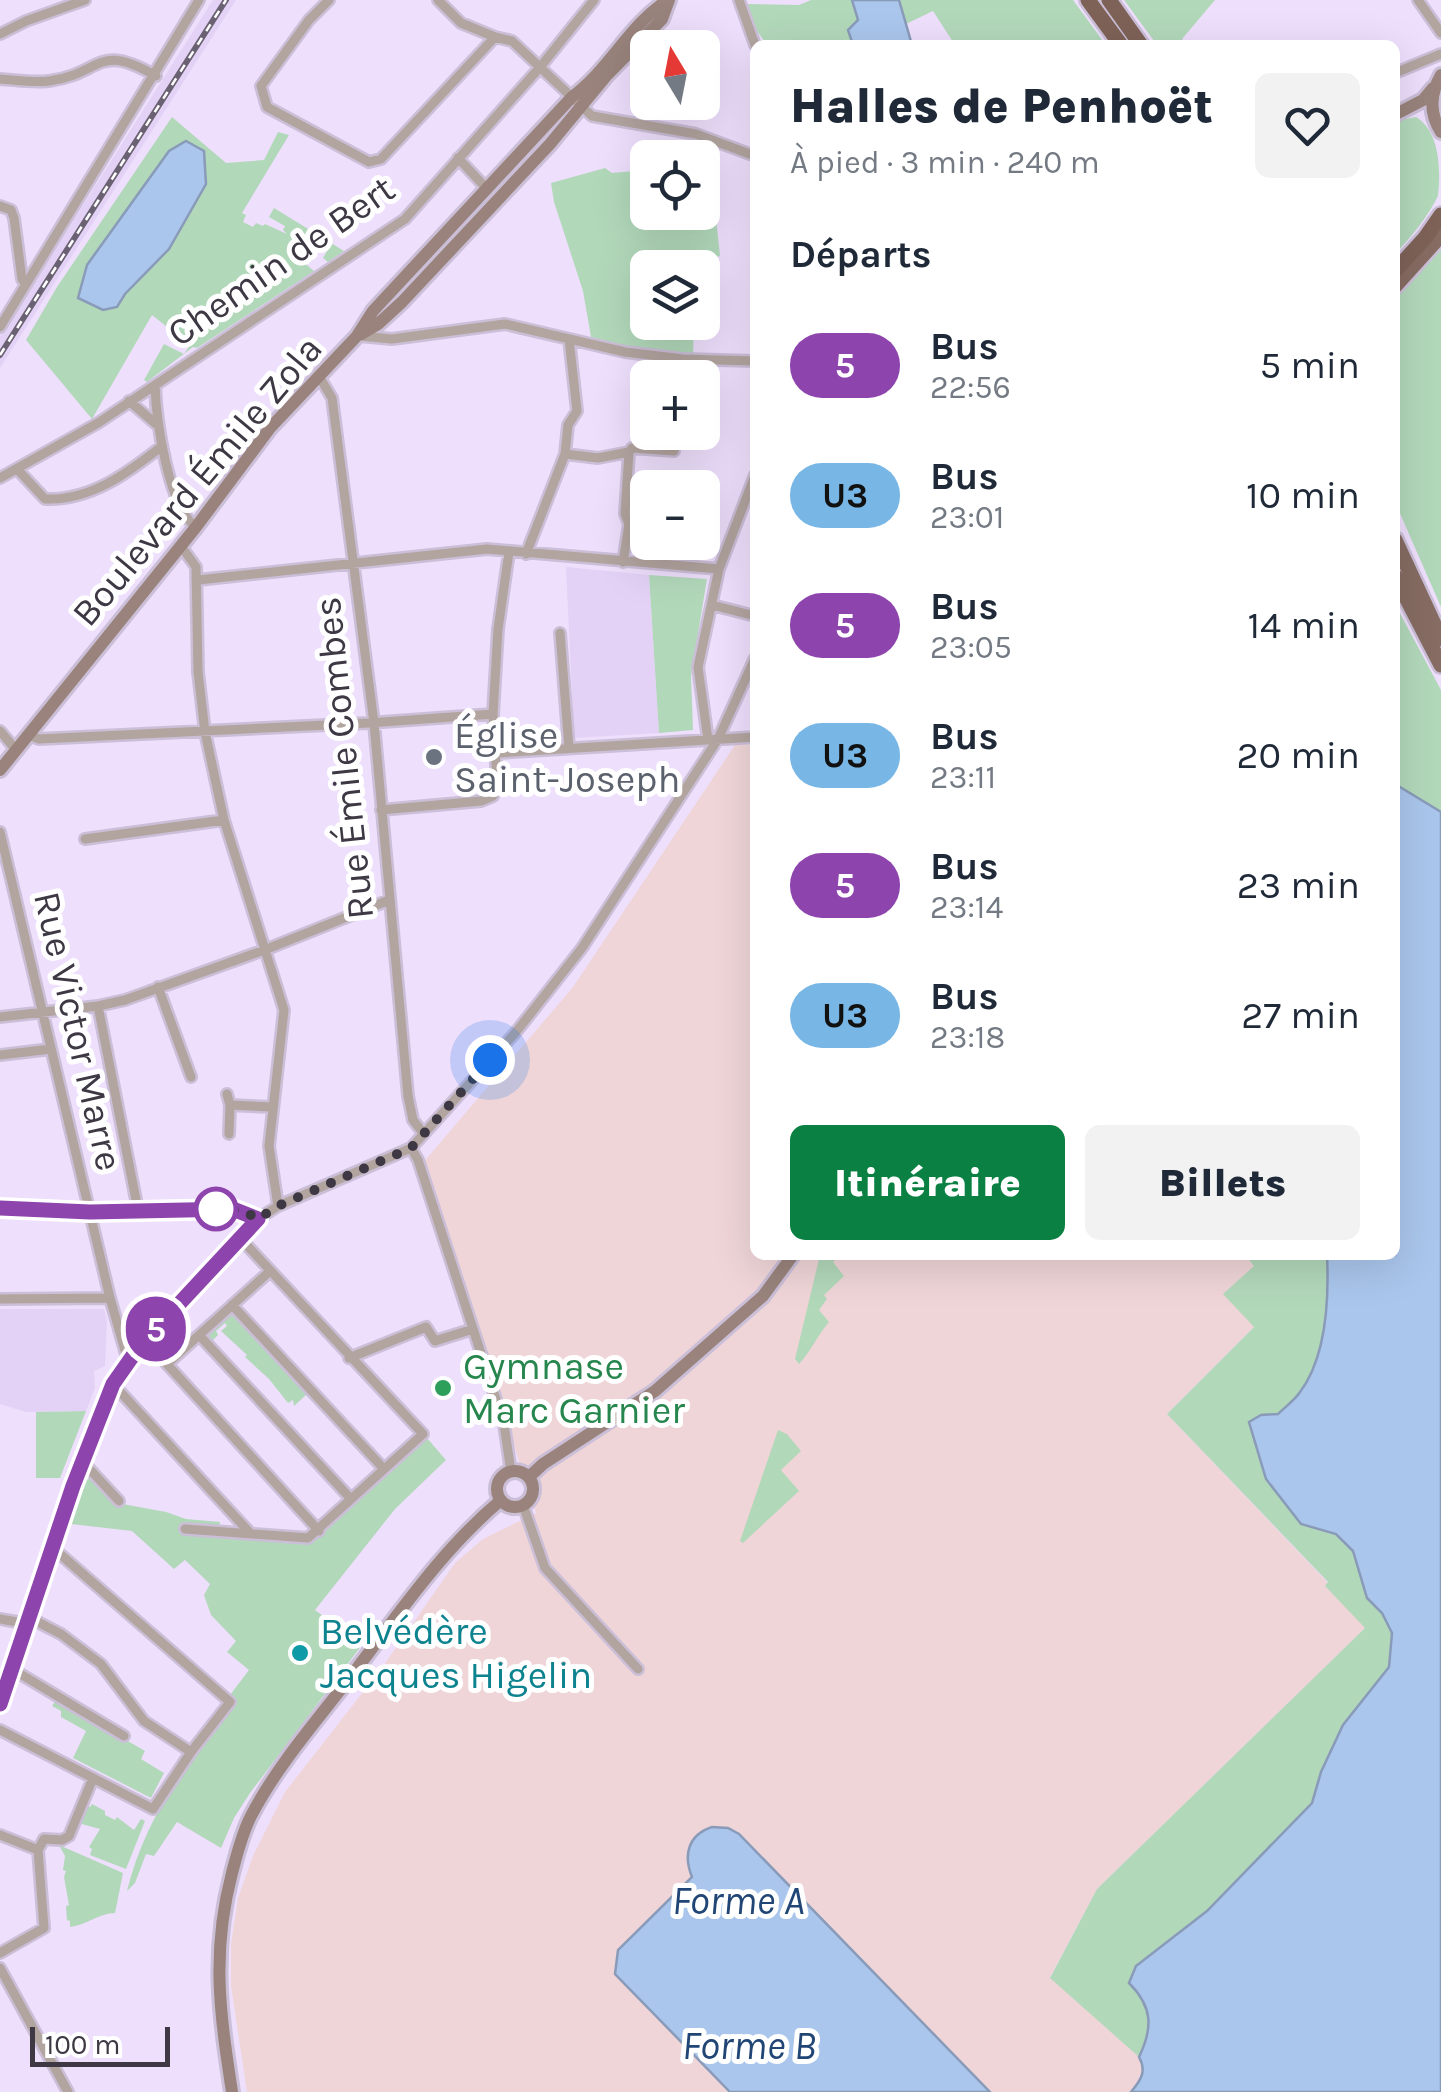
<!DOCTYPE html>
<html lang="fr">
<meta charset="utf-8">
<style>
:root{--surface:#fff;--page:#f2f2f3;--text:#1f2937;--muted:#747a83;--accent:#0b8043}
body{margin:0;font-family:Karla,sans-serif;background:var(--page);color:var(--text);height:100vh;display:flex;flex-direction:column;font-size:38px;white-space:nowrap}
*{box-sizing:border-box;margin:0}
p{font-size:32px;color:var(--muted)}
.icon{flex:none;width:55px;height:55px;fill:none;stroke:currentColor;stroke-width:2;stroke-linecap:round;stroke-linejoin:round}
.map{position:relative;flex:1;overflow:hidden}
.panel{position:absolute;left:750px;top:40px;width:650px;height:1220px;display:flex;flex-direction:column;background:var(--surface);border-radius:15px;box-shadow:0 10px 40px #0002}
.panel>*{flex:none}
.badge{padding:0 20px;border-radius:32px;font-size:35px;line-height:65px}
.needle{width:65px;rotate:350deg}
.tools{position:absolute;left:630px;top:30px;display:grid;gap:20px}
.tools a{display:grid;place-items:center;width:90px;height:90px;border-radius:15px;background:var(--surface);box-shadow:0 10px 40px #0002;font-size:50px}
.scale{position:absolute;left:30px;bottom:25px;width:140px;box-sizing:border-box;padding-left:10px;border:5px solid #3d3843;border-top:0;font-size:28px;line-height:35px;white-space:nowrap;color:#3d3843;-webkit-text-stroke:8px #fff;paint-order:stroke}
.you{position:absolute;width:50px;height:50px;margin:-25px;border:8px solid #fff;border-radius:50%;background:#1a73e8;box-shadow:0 0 0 15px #1a73e833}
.map>.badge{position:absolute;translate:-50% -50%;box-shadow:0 0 0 5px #fff}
h2{padding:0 40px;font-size:38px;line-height:90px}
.round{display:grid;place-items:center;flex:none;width:105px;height:105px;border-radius:15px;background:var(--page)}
.overview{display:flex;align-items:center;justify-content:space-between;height:170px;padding:0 40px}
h1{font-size:48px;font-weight:800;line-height:75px}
.primary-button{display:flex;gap:20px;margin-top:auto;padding:20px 40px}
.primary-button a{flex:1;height:115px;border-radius:15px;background:var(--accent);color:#fff;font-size:40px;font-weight:800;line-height:115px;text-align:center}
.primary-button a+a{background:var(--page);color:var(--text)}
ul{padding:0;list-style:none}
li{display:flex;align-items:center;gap:30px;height:130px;padding:0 40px}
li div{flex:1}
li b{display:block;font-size:38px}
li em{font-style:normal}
li .badge{min-width:110px;font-weight:700;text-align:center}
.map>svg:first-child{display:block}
.industrial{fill:#efd5d8}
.built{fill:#e4d2f6}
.green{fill:#b2d8ba}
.water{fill:#aac6ec;stroke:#899bb9;stroke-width:2.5}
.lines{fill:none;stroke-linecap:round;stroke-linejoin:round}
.minor-casing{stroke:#cbbed7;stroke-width:14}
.secondary-casing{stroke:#cbbed7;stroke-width:18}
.primary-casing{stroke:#cbbed7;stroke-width:20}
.trunk-casing{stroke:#cbbed7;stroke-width:20}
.minor{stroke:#b2a49f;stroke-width:9}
.secondary{stroke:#99837c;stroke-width:12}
.primary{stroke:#866c63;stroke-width:15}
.trunk{stroke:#7e6258;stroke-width:15}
.rail-casing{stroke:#6a6272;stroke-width:6}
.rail{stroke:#fff;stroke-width:2.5;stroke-dasharray:8;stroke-linecap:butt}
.line-casing{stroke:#fff;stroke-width:22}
.line{stroke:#8e44ad;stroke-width:15}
.walk{stroke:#3d3843;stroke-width:10;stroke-dasharray:0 18}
.worship-dot{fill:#6b7280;stroke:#fff;stroke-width:4}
.stop-dot{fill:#fff;stroke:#8e44ad;stroke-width:5}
.leisure-dot{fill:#2e9e5b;stroke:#fff;stroke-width:4}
.culture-dot{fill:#0f9aa8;stroke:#fff;stroke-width:4}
.labels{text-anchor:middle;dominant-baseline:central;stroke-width:10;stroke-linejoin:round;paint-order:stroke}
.street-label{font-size:38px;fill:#3d3843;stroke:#fff}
.worship-label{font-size:38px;fill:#5b616d;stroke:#fff;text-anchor:start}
.leisure-label{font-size:38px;fill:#27864d;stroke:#fff;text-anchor:start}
.culture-label{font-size:38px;fill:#0d838f;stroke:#fff;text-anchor:start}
.water-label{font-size:40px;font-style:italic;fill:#214676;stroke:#fff}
</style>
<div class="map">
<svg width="1441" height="2092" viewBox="0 0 1441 2092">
<rect width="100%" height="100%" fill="#eedffc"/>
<path class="industrial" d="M755,744V1255H1245L1254,1266V1327L1167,1414L1328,1583L1325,1586L1366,1627L1097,1889L1050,1977L1139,2057L1144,2069L1131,2092H247L231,1986V1944L238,1898L253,1856L285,1792L381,1669L455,1563L483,1539L536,1513L422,1164L573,987L735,745Z"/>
<path class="built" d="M213,0H236L0,368V336Z
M566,567L649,575L659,733L574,738Z
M0,1309H104L107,1321L105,1366L94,1371L95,1388L86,1411L26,1412L0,1404Z"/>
<path class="green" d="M811,0H852L858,20L848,30L853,45H767L754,27L748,4L799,5Z
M900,0H1073L1106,45H955L933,11L906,24Z
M1124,0H1215L1182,39L1187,45H1157Z
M172,117L226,163L264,160L278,132L289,135L242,213L246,215L243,222L253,227L256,223L263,226L265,224L287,234L283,230L285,226L269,217L274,208L344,251L328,262L323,258L327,251L313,242L306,243L301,260L314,271L197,348L193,347L147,382L144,380L164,344L184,354L190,345L152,315L92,419L26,340L57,287Z
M1416,117C1440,131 1441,171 1438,196C1427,218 1412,236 1395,254V121Z
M695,147L709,152L720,256L699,263V267L648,268V322L690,323L694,328L693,354L622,345L591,337L583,291L554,202L551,183L605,168L612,173L633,171L636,163L647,159L648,212H702V158L677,157L694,153Z
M1441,250V607L1395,502V299Z
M649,575L707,579L691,676L693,730L659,733Z
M1395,604L1441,690V812L1395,784Z
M1441,896V2092H1131C1141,2080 1147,2071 1139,2057L1050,1978L1097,1889L1365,1628L1325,1586L1328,1582L1167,1414L1254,1327L1223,1294L1254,1266L1245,1255H1395Z
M820,1255H840L833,1262L844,1276L824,1295L827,1299L819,1310L829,1322C817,1336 812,1350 799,1364L795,1359Z
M231,1312L307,1394L294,1406L293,1400L288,1403L269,1379L245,1357L247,1355L221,1331L227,1326L225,1323L216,1331L218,1335L212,1341L207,1335Z
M86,1411L60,1478H36V1412Z
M778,1430L787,1434L801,1451L781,1470L799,1491L743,1543L740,1541Z
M426,1437L446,1460L395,1509L315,1610L362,1645L250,1793L234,1818L221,1848L177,1822L154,1856L146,1854L135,1883L127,1891C145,1818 186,1763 232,1705L230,1695L249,1670L227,1652L236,1641L211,1615L204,1595L210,1584L185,1560L174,1569L132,1531L71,1524L86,1479H91L112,1502L166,1512L186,1519L220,1522L219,1527L183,1525L181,1529L308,1541Z
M56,1700L67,1706L65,1709L69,1707L145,1751L141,1759L164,1773L151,1798L73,1758L86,1731L61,1717V1711L52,1706Z
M92,1804L105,1811V1815L115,1820L117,1817L134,1830L141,1819L145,1821L126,1869L90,1855L92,1849L89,1847L100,1829L78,1823L85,1805L90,1807Z
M59,1845L123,1873L115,1913C99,1913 87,1925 70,1927V1921L67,1920L66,1906L69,1905L64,1877L66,1871L63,1870L65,1856Z"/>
<path class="water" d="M852,0H899L912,45H853L848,30L858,20Z
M186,141L204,151L206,184L169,249L125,294L117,307L103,310L78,298L87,265L169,151Z
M1395,784L1441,812V2092H1131C1141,2080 1147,2071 1139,2057C1153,2028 1153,2007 1129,1983L1136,1966L1207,1911L1312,1803L1321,1772L1343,1725L1389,1667L1392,1633L1382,1613L1367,1598L1353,1551L1336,1534L1301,1524L1266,1479L1249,1422L1261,1415L1278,1414C1285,1407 1295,1400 1300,1392C1327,1356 1329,1298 1327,1255H1395Z
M712,1827L728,1828L739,1834L990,2092H730L615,1974L618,1950L692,1877C683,1855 688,1835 712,1827Z"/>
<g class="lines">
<defs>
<path id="minor" d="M329,0L309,20L261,86L267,107L369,162L381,159L495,37L512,41L592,116L696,134L755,156
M438,0L461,23L495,37
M739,0L755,45
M1418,0L1441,33
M0,34L26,21L85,0
M1395,73L1441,54
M0,79C16,80 33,83 49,81C103,74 96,41 156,76
M458,158L486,188
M0,206L11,210L14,218L22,279L25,283
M0,327L199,0
M360,336L392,339L505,324L625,352L683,359L755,361
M320,378L332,398L374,723L408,1096L413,1120L423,1133
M155,385C156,419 168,507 196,527
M129,401L156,424
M565,454L598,458L629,452L632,448L674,451
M18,470L45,499C90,501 128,473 162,446
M0,478L98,423L405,219L541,66L594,0
M181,546L196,567L198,672L205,732L224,820L284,1010L269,1146L278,1206
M526,554L565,454L568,425L577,411L569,339
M623,562L629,524L625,514L629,452
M198,580L487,549L719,569
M712,605L755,616
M560,633L569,748
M493,714L498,629L509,552
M0,731L16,750
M28,735L39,739L369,723L493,714L497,780L493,796L481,801L381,810
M708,740L698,667L719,569L755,475
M496,753L755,737
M0,832L110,1298L128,1361
M85,839L224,820
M158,987L191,1077
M98,1006L138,1210
M0,1017L98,1006L125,1000L267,949L389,900
M0,1055L51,1049
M227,1094L230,1105L229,1134
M230,1105L272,1107
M411,1148L418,1160L504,1424L511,1472
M0,1208L90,1211L233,1209L258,1219
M0,1299L110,1298
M232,1305L384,1469
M199,1335L351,1499
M145,1340L319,1531
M349,1358L426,1327L435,1341L473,1329
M167,1364L269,1272
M113,1384L251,1534
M83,1462L119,1501
M523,1505L545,1568L638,1669
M185,1529L308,1538L423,1434L240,1238
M30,1618L61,1634L101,1664L144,1721L191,1752
M0,1619L28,1624
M12,1669L124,1736
M0,1704L73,1486L113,1384L139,1347L258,1219L278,1206L411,1148L516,1032L582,948L718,739L755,658
M0,1730L153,1809L191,1752L230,1702L53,1548
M0,1835L38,1850L44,1928L0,1953
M38,1850L44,1839L62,1840L69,1836L93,1778
M0,1968L68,2092"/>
<path id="secondary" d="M1441,75C1430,94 1429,113 1441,132
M1398,113L1423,100L1433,88
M361,334L378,324L402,302L550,144L607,75L662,19L669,0
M0,770L196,527L270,428L357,336L373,311L572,97C610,69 629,25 668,0
M497 1489a18 18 0 1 1 36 0a18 18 0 1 1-36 0Z
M529,1477L543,1464L655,1391L763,1296L793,1255
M232,2092C220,2013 211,1953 232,1873C237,1854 242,1833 251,1816C279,1762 322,1715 358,1667C402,1609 444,1548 501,1500"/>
<path id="primary" d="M1395,286L1441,235
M1395,540L1441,639
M1395,576L1441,665"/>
<path id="trunk" d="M1088,0L1121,45
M1109,0L1141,45
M1395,271L1425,238L1441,215"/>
</defs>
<use href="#minor" class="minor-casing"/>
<use href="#secondary" class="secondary-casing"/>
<use href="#primary" class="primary-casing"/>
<use href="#trunk" class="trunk-casing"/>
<use href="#minor" class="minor"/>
<use href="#secondary" class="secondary"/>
<use href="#primary" class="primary"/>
<use href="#trunk" class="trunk"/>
<defs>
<path id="rail" d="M0,355L226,0"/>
</defs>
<use href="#rail" class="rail-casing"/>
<use href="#rail" class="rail"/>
</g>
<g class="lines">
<defs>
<path id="line" d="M0,1208L90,1212L233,1209L258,1219L139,1347L113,1384L73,1486L0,1704"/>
</defs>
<use href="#line" class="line-casing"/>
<use href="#line" class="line"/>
<path class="walk" d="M216,1209L242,1210L258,1219L278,1206L411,1148L490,1060"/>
</g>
<circle class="worship-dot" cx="434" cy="757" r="10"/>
<circle class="stop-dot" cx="216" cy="1209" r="20"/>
<circle class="leisure-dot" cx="443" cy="1388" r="10"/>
<circle class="culture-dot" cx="300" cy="1653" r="10"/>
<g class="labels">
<g class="street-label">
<text transform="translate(281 261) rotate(-35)">Chemin de Bert</text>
<text transform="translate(197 481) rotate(-50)">Boulevard Émile Zola</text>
<text transform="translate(344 758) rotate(-96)">Rue Émile Combes</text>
<text transform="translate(78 1031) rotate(77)">Rue Victor Marre</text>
</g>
<g class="worship-label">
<text x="454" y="735">Église<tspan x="454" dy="44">Saint-Joseph</tspan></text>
</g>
<g class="leisure-label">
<text x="463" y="1366">Gymnase<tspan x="463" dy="44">Marc Garnier</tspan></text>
</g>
<g class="culture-label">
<text x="320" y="1631">Belvédère<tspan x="320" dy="44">Jacques Higelin</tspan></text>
</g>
<g class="water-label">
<text x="738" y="1900">Forme A</text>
<text x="749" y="2045">Forme B</text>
</g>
</g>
</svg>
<div class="tools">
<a><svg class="needle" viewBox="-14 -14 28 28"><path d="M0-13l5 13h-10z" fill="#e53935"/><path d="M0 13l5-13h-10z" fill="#747a83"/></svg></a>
<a><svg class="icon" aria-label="locate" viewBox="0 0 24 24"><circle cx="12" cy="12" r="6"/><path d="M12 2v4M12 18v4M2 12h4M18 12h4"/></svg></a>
<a><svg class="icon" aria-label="layers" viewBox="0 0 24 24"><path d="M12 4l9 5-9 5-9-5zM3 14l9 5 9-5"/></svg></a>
<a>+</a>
<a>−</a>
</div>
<div class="scale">100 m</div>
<div class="you" style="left:490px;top:1060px"></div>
<b class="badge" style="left:156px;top:1329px;background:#8e44ad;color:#fff">5</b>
<section class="panel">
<div class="overview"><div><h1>Halles de Penhoët</h1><p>À pied · 3 min · 240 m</p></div><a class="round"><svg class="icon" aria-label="heart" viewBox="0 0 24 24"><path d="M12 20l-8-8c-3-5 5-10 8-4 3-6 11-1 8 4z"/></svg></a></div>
<h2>Départs</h2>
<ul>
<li><span class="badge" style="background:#8e44ad;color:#fff">5</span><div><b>Bus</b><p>22:56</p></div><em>5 min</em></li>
<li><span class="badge" style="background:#78b7e5;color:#111">U3</span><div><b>Bus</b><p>23:01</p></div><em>10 min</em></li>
<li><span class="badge" style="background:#8e44ad;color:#fff">5</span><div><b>Bus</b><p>23:05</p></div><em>14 min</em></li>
<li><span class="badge" style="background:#78b7e5;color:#111">U3</span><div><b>Bus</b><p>23:11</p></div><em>20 min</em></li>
<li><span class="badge" style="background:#8e44ad;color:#fff">5</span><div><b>Bus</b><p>23:14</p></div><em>23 min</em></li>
<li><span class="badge" style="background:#78b7e5;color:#111">U3</span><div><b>Bus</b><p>23:18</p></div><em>27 min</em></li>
</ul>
<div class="primary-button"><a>Itinéraire</a><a>Billets</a></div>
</section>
</div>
